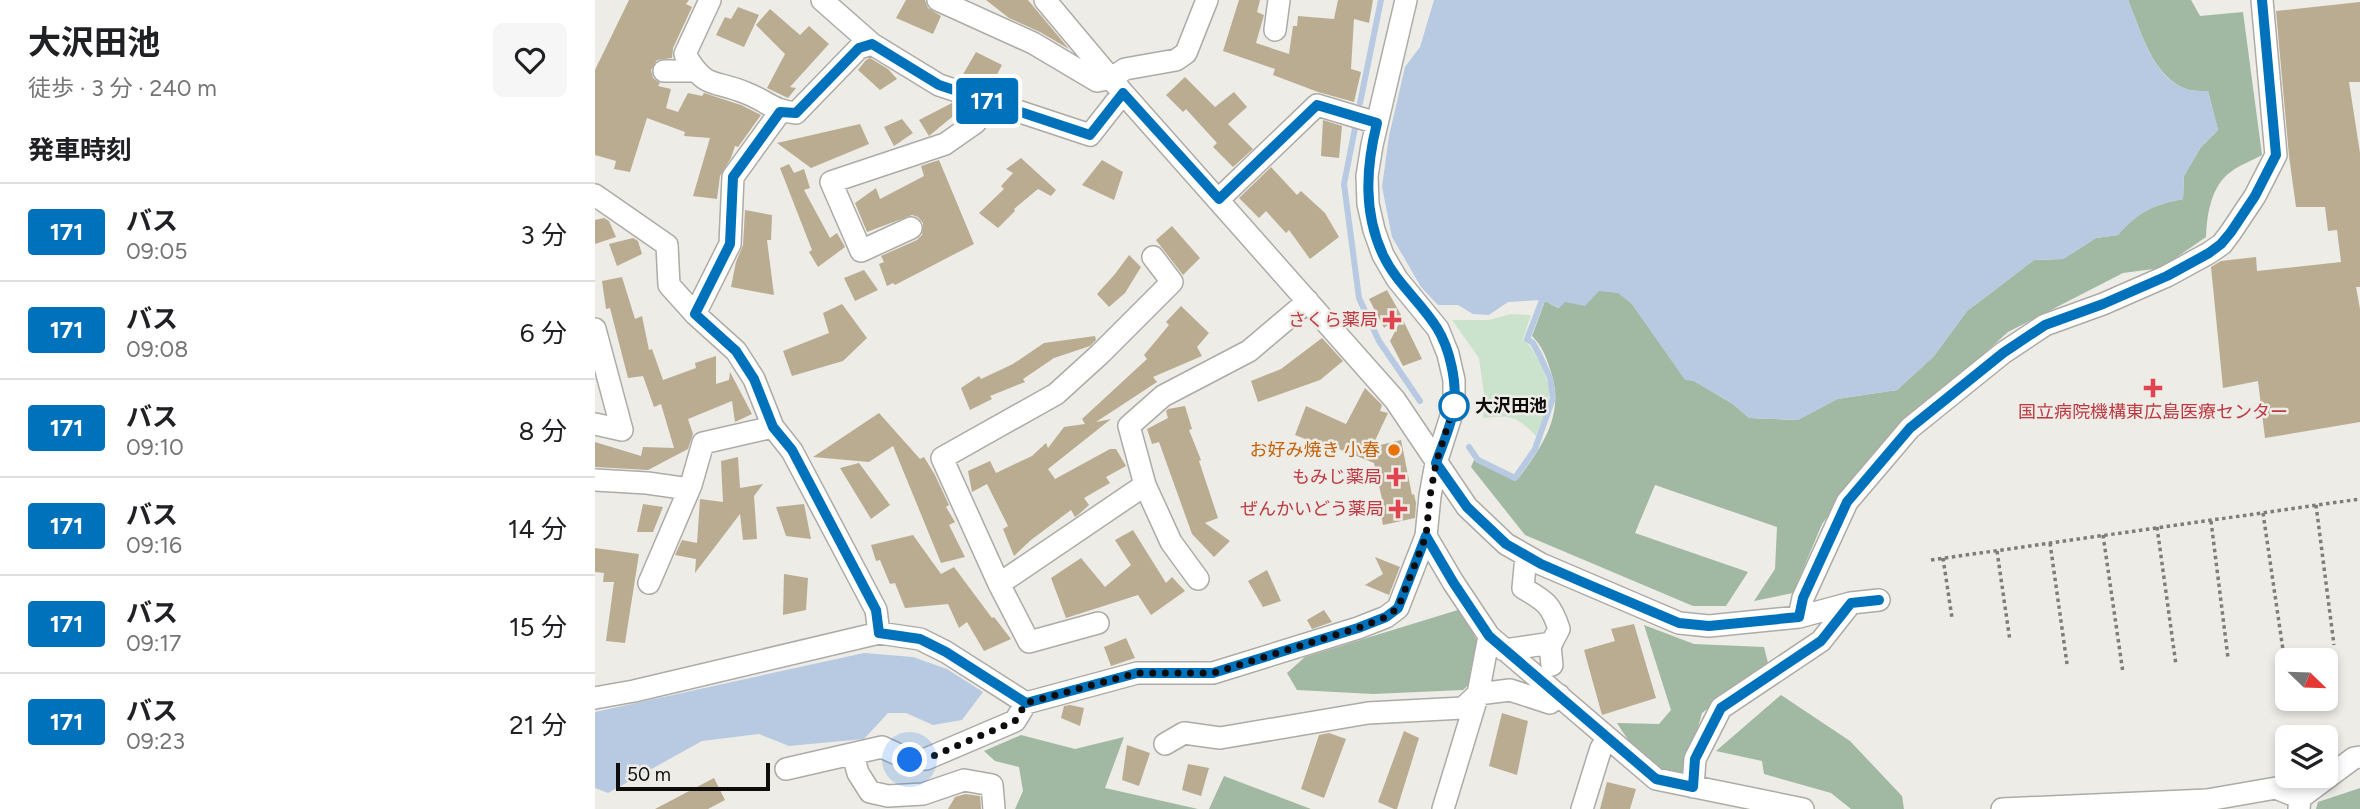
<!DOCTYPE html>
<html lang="ja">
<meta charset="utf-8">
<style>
:root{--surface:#fff;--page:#f6f6f6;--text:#202124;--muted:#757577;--line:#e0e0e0}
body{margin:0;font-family:Figtree,"Noto Sans JP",sans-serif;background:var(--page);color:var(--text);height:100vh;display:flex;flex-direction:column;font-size:26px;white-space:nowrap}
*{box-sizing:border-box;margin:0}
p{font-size:23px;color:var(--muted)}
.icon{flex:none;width:38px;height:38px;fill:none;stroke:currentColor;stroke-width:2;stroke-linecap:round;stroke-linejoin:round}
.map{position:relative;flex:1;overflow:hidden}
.details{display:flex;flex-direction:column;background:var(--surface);width:595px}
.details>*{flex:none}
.badge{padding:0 14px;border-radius:5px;font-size:24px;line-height:46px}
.needle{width:46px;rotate:113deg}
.controls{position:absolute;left:1680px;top:648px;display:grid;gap:14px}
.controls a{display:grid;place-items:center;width:63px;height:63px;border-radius:10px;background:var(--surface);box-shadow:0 4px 10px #0003;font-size:35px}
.scale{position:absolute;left:21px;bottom:18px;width:154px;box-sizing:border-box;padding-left:7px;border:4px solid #0e0d0c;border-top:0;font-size:19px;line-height:24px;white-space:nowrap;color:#0e0d0c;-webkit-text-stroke:5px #eeece7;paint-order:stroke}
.you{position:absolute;width:35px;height:35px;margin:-18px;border:5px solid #fff;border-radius:50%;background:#1a73e8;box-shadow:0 0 0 10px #1a73e833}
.map>.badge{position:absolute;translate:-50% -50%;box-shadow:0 0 0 4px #fff}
h2{padding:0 28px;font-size:26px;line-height:63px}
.round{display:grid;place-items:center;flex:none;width:74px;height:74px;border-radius:10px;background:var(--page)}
.summary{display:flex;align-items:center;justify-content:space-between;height:119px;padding:0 28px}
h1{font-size:33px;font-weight:700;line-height:52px}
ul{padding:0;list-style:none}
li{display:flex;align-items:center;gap:21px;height:98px;padding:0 28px;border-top:2px solid var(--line)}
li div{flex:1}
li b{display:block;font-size:26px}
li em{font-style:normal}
li .badge{min-width:77px;font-weight:700;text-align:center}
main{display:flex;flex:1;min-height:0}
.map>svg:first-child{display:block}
.green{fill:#cbe3cc}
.forest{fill:#a1b8a2}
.water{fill:#b7cae2}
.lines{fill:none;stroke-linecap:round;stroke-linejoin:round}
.stream{stroke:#b7cae2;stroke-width:6}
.building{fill:#b9ac91}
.minor-casing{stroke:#adaba6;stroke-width:24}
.path{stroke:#7f7d7a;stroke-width:3.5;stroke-dasharray:3.5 3.5;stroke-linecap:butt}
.minor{stroke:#fff;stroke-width:21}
.line-casing{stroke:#fff;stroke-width:16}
.line{stroke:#0072bc;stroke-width:10}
.walk{stroke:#0e0d0c;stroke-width:7;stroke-dasharray:0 12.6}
.health-dot{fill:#e0444e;stroke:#eeece7;stroke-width:2.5}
.stop-dot{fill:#fff;stroke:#0072bc;stroke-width:3.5}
.food-dot{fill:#e8710a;stroke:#eeece7;stroke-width:2.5}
.labels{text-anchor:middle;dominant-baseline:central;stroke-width:5;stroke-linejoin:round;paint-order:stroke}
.health-label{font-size:18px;fill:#be3a42;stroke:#eeece7;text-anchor:end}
.stop-label{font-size:18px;font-weight:bold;fill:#0e0d0c;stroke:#eeece7;text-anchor:start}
.food-label{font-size:18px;fill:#c56008;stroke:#eeece7;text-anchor:end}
</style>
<main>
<section class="details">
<div class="summary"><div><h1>大沢田池</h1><p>徒歩 · 3 分 · 240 m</p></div><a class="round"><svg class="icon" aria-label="heart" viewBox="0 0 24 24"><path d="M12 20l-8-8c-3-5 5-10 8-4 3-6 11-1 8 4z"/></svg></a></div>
<h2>発車時刻</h2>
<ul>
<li><span class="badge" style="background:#0072bc;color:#fff">171</span><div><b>バス</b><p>09:05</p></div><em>3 分</em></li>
<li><span class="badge" style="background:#0072bc;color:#fff">171</span><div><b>バス</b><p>09:08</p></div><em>6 分</em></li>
<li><span class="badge" style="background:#0072bc;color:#fff">171</span><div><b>バス</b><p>09:10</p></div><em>8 分</em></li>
<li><span class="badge" style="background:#0072bc;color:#fff">171</span><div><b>バス</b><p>09:16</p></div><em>14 分</em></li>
<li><span class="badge" style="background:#0072bc;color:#fff">171</span><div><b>バス</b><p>09:17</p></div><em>15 分</em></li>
<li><span class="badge" style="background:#0072bc;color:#fff">171</span><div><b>バス</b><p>09:23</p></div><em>21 分</em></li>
</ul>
</section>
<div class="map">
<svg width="1765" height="809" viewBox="0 0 1765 809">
<rect width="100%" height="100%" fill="#eeece7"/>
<path class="green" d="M916,314L936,315L928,339C940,348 957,384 954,399C952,411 945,425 941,436C921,416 917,415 888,418L889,394L884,358L857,320H894Z"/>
<path class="forest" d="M1533,0H1596L1605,16L1648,12L1667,155C1657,161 1646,164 1637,171C1616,185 1612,214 1611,237L1566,268L1528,273L1413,332L1288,445L1227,524L1198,593L1159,601L1180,569L1182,527L1060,485L1040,533L1153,572L1131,606H1098L930,535L876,467L879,460L923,479C948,445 971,413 955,369C951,356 947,346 937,336L950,301L963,308L970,301L1004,290L1024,293L1037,304L1090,379L1099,381L1138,404L1154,418L1203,420L1242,399L1302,390L1339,356L1372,311L1439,260L1468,259L1501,238L1523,235C1543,212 1557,205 1588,199L1589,176L1606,147L1623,130L1613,91C1606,91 1597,91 1591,89C1557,76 1546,31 1533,0Z
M866,609L883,643L880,679L868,690L778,694L702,690L692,673L710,657Z
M1049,625L1099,644L1169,647L1173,663L1107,713L1091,771L1084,776C1051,767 1040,751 1022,723L1064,724L1076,710Z
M1186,695L1255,741L1307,796L1309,809H1256L1236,793L1169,774L1167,761L1121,751Z
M426,735L480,749L529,737L510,788L603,809H420L428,791L424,767L400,761L389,751Z
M629,776L716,809H614Z
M1765,788V809H1721L1723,802Z"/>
<path class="water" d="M839,0H1533C1546,31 1557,77 1591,89C1598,91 1607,91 1613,91L1623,130L1606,147L1589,176L1588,199C1557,205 1543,212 1523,235L1501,238L1468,259L1439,260L1372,311L1339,356L1302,390L1242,399L1203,420L1154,418L1138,404L1099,381L1090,380L1037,304L1023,293L1004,291L990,306L970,302L964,308L947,300L913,302L894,315L878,314L863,305H843L826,287L797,237L787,187L794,136L810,67L825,47Z
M269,653L318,657L352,669L388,692L367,720L338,725L311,713H293L269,739L194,746L164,734L107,741L13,793L0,788V712Z"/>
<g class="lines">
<path class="stream" d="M765,103L786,0
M761,123L749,184L764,298L784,341L825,401
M874,447L883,460L920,478L940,449L958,398L955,378L945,356L938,343L932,339L947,300"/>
</g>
<path class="building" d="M34,0H94L91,4L97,7L78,48L77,58L62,60L56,70L58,78L65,83L63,86L76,89L71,108L83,112L93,93L107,96L109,93L146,105L166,115L143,147L140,146L136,158L125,176L122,199L98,196L115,138L89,136L90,132L52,118L35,172L19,169L21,161L0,155V70Z
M311,0H330L333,8L346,16L338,34L301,18Z
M391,0H433L474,49L445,32L414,18Z
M644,0H665L662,12L669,15L661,43L694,54L698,26H702L703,16L739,19L743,0H778L774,23L759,19L756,69L766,72L759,102L723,92L678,75L680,69L628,51Z
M1765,2V82H1754L1765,153V287H1761L1765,309V422L1670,438L1663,381L1628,388L1616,267L1626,261L1661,257L1662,271L1746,262L1742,230L1733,231L1730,207H1701L1694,156L1681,11Z
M143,7L164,15L149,47L121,35L130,17L136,19Z
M175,9L205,35L214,26L234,44L195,87L201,88L193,98L172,88L190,54L161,25Z
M381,52L407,65L395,88L367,76Z
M275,58L293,69L302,79L285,90L263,70L271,60Z
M590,77L620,107L639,92L652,107L633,124L658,149L638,167L618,147L622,143L591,109L588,112L571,95Z
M357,103L369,107L334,136L324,120Z
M307,119L318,133L299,146L289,127Z
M728,120L747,126L744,158L726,156Z
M265,124L274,144L216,168L182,143Z
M426,158L461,190L456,196L443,189L419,209L420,211L403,228L384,213L409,189L406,186L418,173L411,169Z
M344,160L379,244L300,285L298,283L292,286L284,264L289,262L286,256L322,240L327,235L328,223L323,217L317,215L272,232L260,203L281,188L285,199L329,176L326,166Z
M507,160L528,172L519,200L487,185Z
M194,164L199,173L209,169L215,188L209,190L235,238L242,233L250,247L223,267L214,252L217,250L185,168Z
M676,167L702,195L706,191L730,213L744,237L715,259L694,230L691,233L671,211L664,218L644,198Z
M150,210L177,215L176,240H172L179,295L136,287L141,262L148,245Z
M9,218L14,221L21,237L0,244V220Z
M577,226L605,258L588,275L561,240Z
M38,238L43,241L47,254L22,266L14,244Z
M534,255L546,267L530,293L514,307L502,294L520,274Z
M269,270L283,290L260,301L249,278Z
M27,277L40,319L47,316L54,350L57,349L68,380L101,368L100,363L121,356V384L134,380L135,372L157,414L140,422L137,401L93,419L98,434L93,449L53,470L0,467V442L46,456L48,447L79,448L66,404L59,407L48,376L33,378L15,308L11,309L7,281Z
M792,290L806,315L789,328L774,299Z
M247,304L272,338L248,361L197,376L188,351L234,333L228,313Z
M586,306L614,333L602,347L607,356L558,377L562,382L501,422L516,419L453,469L460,479L515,449H521L531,466L511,477L515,483L489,498L494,505L483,515L480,517L476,510L436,540L419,556L408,529L413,526L392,484L377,492L373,471L395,461L401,473L437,456L451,443L453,448L469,427L490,424L487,419L552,359L549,355L574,325L571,322Z
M807,318L827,359L808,366L795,341Z
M500,336L501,340L495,346L459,358L428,379L430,382L395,396L397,399L375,410L366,388L384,376L386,379L418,364L449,343Z
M727,338L748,361L725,380L663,402L656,381L686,369Z
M770,388L787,405L785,411L793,413L777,447L806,440L817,495L819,494L821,503L820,518L788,525L783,500L787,499L779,463L729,443L728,446L700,435L711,406L751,424Z
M590,406L597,429L594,430L606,460L604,461L623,518L610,523L635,541L619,557L597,534L564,442L557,444L552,429L573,418L571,411L573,409Z
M284,413L325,459L329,457L340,475L354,505L351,507L360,522L354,525L370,557L346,563L298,446L274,462L218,457Z
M143,457L145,488L168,484L159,496L162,539L148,540L145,514L100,573L101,559L80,555L87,540L102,543L105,499L128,502L126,461Z
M264,463L295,505L276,519L245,468Z
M48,504L68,507L58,532H42Z
M209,504L216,539L191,536L181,507Z
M538,530L571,583L577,577L590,591L556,615L543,595L471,618L456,578L486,558L510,587L536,565L520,540Z
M318,535L346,574L359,567L397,618L399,617L416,639L389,651L372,622L364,628L353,604L310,608L300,583L295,584L285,560L281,561L276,545Z
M0,548L44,554L30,643L11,641L19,582H8L9,573L0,572Z
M780,557L805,567L794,595L770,585L788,574Z
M672,570L686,601L668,607L653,581Z
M189,574L213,578L211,610L188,615Z
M729,610L737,622L717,629L712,620Z
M1039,624L1061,698L1007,715L989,650L1020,641L1016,629Z
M531,638L540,658L516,666L509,647Z
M475,705L489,708L485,726L466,718L469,706Z
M907,713L933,721L922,775L894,766Z
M809,731L824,738L802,809H799L783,802Z
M734,733L751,739L729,798L706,789L724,735Z
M532,745L555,753L544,786L527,780Z
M593,764L614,768L606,796L587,790Z
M119,778L130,800L113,809H60Z
M1012,782L1041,789L1035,809H1005Z
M370,794L385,796L386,809H353L360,797Z"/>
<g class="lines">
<defs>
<path id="minor" d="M115,0L90,54C111,91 119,79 151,93C172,101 178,111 201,113L264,48L277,44L344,85L495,135L528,93
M227,0L277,44
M343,0L438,43L502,81L517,78L530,69L581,60L591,53L612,0
M450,0L528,93L800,400L872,507L911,544L946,564L1084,623L1114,626L1204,617L1256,603L1284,600
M680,30L684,0
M69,71H99
M0,195L72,245L74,285L100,314L141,351L159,379L178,427L197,451L281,610L284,633
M624,199L722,105L782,123
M316,228L266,251L236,182L350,144L380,123L397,103
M100,314L135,244L138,177L185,112
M0,329L27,430L0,424
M0,480L52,483L94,489
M550,485L404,584L347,458L461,394L505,354L577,282L558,257
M831,536L858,582L894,636L1061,779L1208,809
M931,556L928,588C950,601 956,604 964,629L955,646L957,665
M603,579L576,542L550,485L534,426L568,396L654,351L713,301
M54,583L96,485L108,443L178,427
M404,584L434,642L503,623
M1204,617L1208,598L1252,502L1315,428L1408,353L1450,325L1508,304L1572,276L1614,253L1627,244L1636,232L1660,196L1681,155L1667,0
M909,650L957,643
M0,698L39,691L284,633L325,639L351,652L431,703
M570,744L589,733L625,738L773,713L868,708L883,694L915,690L955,703L964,695
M258,755L263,773L275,792L293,796L328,794L369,780L397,785L399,809
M191,769L287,747L315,760L331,759L420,721L431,703L542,673H618L763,628L791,617L803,608L831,536L835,496L841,463L859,407V380L853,354L843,329L802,279L788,255L779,230L773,204L772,176L777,145L811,0
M1098,787L1100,759L1126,708L1226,641L1256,603
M848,809L883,694L894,636
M987,809L1006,748L1015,740
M1407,809L1612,800L1681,788L1705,798
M1704,809L1705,798L1759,758L1765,757"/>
</defs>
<use href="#minor" class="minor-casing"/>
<path class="path" d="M1721,505L1739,645
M1668,513L1688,650
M1616,521L1633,658
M1562,527L1581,665
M1508,535L1528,673
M1455,543L1472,664
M1402,551L1415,641
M1348,558L1357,618
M1336,560L1765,499"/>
<use href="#minor" class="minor"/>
</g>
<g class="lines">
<defs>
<path id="line" d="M1284,600L1256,603L1226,641L1126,708L1100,759L1098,787L1061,779L894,636L858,582L831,536L803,608L791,617L763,628L618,673H542L431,703L351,652L325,639L284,633L281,610L197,450L178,427L159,379L141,351L100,314L135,244L138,177L185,112L201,113L264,48L277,44L344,85L495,135L528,93L624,199L722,105L782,123C771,167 768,212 788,255C801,283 826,302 842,328C855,349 862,382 859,406C857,425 847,445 841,463L872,507L911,544L946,564L992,584L1084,623L1114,626L1204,617L1208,598L1252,502L1315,428L1408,353L1450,325L1508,304L1572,276L1614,253L1626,244L1636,232L1660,196L1681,155L1667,0"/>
</defs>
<use href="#line" class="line-casing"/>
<use href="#line" class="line"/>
<path class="walk" d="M315,760L331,759L420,721L431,703L542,673H618L763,628L791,617L803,608L831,536L835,496L841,463L859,406"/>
</g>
<g class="health-dot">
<path d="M793.5 309.5h7v7h7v7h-7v7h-7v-7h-7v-7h7z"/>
<path d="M1554.5 377.5h7v7h7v7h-7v7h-7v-7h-7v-7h7z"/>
<path d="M797.5 466.5h7v7h7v7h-7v7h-7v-7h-7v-7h7z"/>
<path d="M799.5 498.5h7v7h7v7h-7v7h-7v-7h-7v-7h7z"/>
</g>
<circle class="stop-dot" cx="859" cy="406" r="14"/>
<circle class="food-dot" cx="799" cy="450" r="7"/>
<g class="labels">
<g class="health-label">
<text x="783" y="320">さくら薬局</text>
<text x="1558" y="412" text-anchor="middle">国立病院機構東広島医療センター</text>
<text x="787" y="477">もみじ薬局</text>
<text x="789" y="509">ぜんかいどう薬局</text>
</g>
<g class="stop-label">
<text x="880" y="406">大沢田池</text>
</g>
<g class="food-label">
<text x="785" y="450">お好み焼き 小春</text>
</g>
</g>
</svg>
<div class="controls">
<a><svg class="needle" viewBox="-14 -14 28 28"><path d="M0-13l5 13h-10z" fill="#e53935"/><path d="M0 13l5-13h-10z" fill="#757577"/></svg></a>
<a><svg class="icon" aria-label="layers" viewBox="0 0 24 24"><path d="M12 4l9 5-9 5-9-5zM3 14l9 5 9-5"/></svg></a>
</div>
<div class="scale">50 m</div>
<div class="you" style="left:315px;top:760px"></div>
<b class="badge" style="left:392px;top:101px;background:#0072bc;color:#fff">171</b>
</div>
</main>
